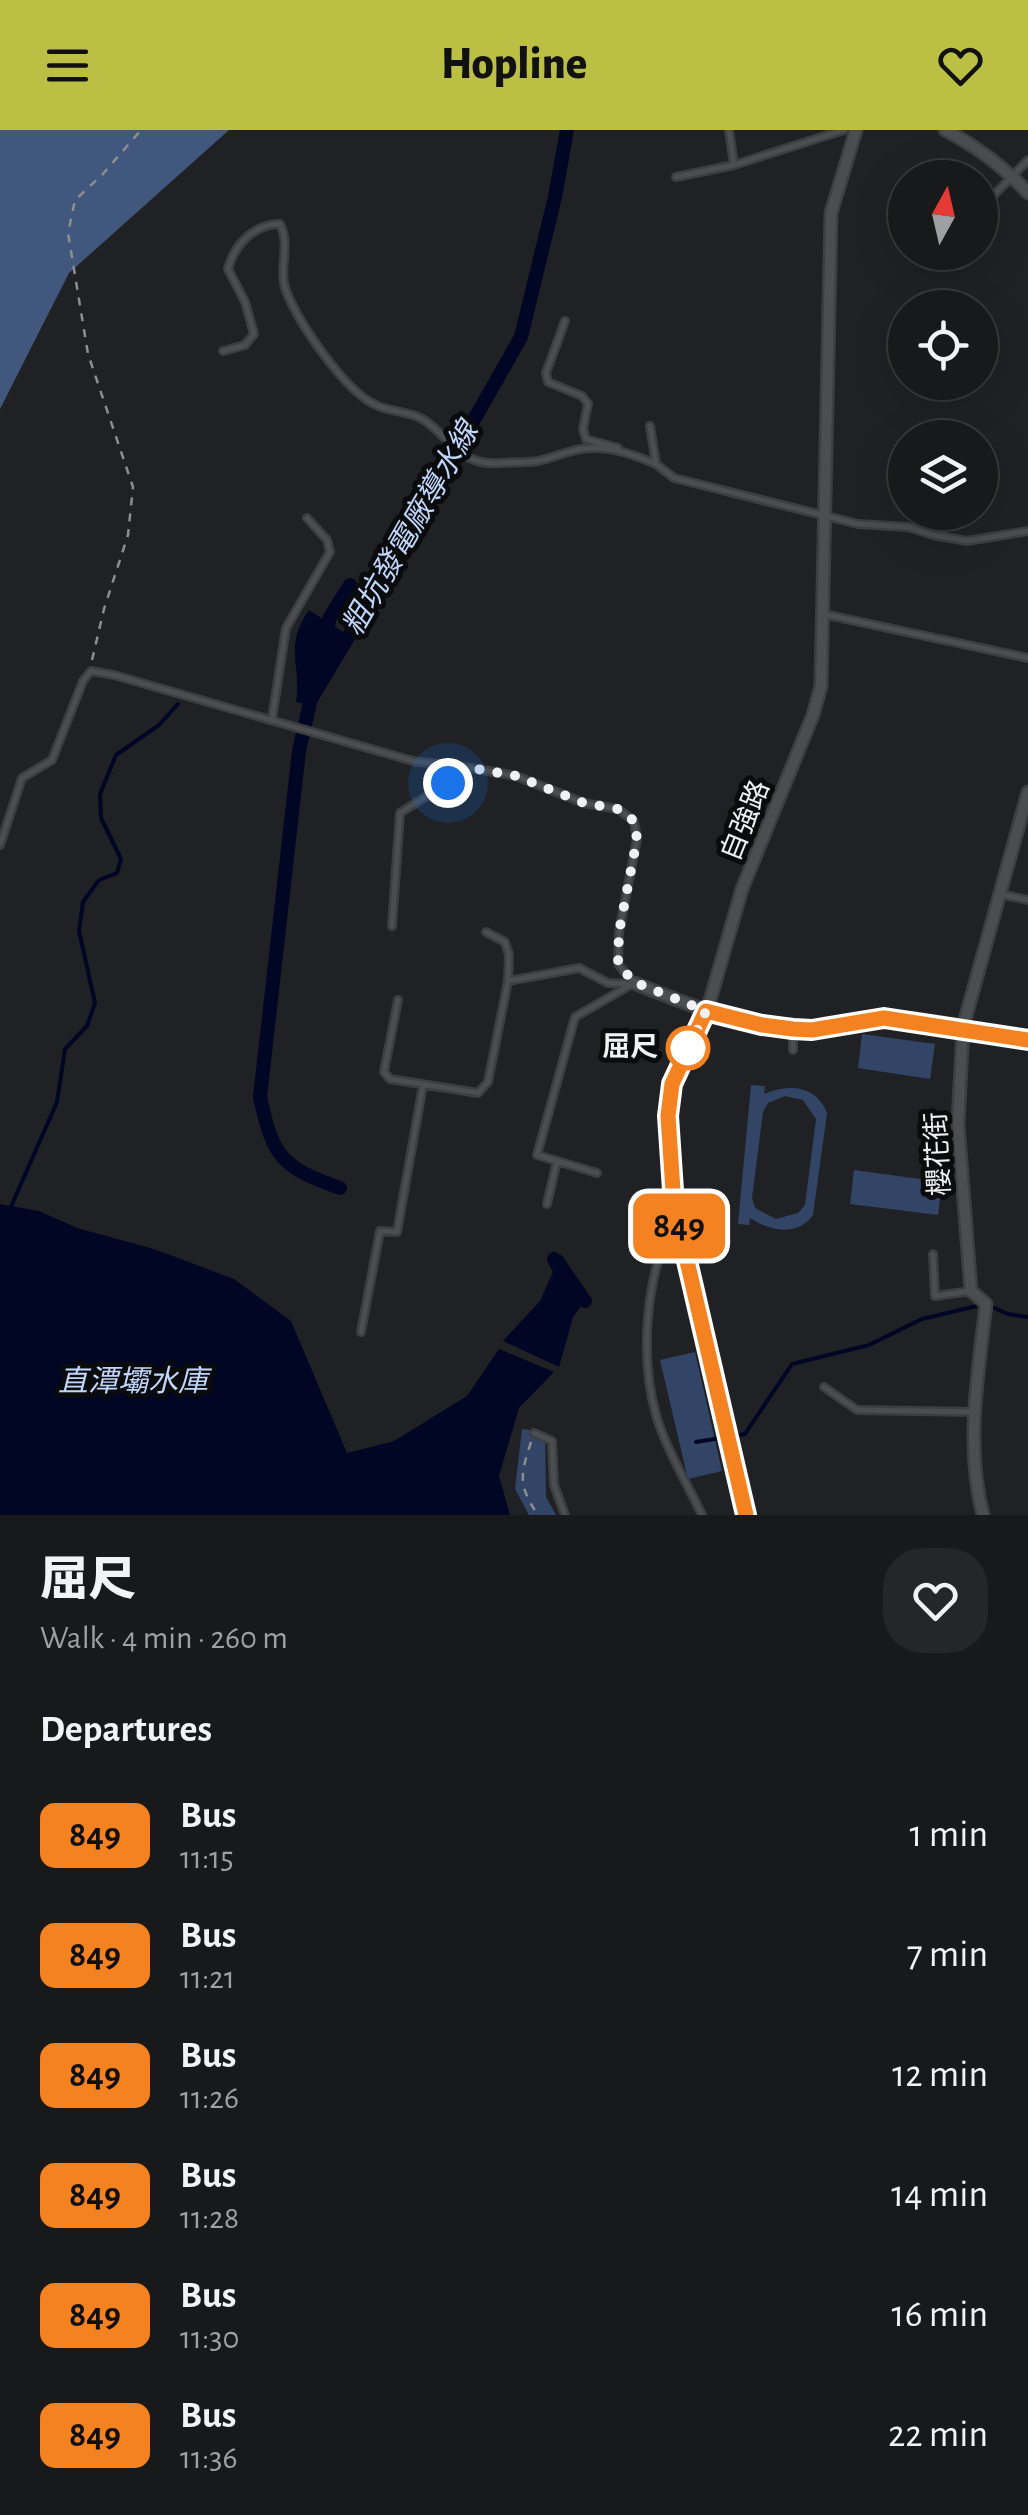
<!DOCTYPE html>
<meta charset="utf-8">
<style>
:root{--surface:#18191b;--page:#252628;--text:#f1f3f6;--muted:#9fa0a3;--line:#36383a;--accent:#bbc045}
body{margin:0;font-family:"Alegreya Sans","Noto Sans TC",sans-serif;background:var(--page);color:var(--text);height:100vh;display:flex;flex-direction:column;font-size:38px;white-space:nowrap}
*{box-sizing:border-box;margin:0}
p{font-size:32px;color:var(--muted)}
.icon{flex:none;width:55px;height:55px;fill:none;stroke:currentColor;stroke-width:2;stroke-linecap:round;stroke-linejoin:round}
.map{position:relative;height:1385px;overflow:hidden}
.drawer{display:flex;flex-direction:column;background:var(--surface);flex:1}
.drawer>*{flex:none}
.badge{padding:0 20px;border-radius:15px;font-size:35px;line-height:65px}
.needle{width:65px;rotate:8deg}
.controls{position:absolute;left:888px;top:30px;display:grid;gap:20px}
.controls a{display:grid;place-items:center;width:110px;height:110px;border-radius:50%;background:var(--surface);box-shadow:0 10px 40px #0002,0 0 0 2px var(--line);font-size:50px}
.you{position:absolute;width:50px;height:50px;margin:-25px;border:8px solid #fff;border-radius:50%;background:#1a73e8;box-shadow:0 0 0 15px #1a73e833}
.map>.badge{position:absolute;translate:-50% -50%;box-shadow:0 0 0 5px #fff}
h2{padding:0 40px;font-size:38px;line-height:90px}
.round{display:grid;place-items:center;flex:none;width:105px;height:105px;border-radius:40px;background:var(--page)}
.overview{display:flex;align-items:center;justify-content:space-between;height:170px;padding:0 40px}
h1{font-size:48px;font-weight:800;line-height:75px}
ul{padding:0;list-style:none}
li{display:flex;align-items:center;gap:30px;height:120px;padding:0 40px}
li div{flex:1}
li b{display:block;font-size:38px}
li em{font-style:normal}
li .badge{min-width:110px;font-weight:700;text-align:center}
header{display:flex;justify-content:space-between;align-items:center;height:130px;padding:0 40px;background:var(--accent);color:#111;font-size:45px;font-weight:800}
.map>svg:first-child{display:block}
.green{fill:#334566;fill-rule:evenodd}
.forest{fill:#42577d}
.water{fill:#000624}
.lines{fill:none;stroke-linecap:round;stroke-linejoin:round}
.stream{stroke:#000624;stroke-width:4}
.canal{stroke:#000624;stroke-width:14}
.service-casing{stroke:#3c3e40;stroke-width:10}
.minor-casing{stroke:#3c3e40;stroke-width:15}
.path{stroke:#8d8e91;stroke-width:2.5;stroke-dasharray:8 8;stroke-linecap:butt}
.service{stroke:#4b4d50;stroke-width:5}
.minor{stroke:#4b4d50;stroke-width:10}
.line-casing{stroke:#fff;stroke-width:22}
.line{stroke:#f58220;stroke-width:15}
.walk{stroke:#f0f1f3;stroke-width:10;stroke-dasharray:0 18}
.stop-dot{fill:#fff;stroke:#f58220;stroke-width:5}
.labels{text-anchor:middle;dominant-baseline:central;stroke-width:10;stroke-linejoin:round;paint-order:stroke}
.street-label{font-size:28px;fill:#f0f1f3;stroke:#0a0b0c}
.stop-label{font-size:28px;font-weight:bold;fill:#f0f1f3;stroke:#0a0b0c;text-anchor:end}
.water-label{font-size:30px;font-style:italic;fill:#c0d6fc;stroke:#0a0b0c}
</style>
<header><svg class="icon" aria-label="menu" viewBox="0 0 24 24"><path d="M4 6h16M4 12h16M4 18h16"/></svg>Hopline<svg class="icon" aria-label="heart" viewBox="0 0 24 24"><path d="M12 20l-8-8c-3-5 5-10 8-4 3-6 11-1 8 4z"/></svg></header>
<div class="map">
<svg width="1028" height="1385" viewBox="0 0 1028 1385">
<rect width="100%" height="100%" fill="#202124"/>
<path class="green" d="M862,904L935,914L930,949L858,938Z
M751,955L765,956L764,964C789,953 817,956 827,983L813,1085C798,1107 769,1101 750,1088L749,1095L738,1094ZM785,966L803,970L816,989L805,1075L798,1083L776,1089L755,1078L752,1068L763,982L768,973Z
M854,1040L942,1052L938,1085L850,1074Z
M695,1222L722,1341L688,1349L660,1230Z
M522,1299L545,1302L546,1367L556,1385H529L515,1359Z"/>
<path class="forest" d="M0,0H229L69,143L0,279Z"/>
<path class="water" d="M364,467L376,474L315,576L296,572C302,536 283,517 309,480L343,502Z
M0,1074L39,1081L77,1098L154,1119L234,1149L291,1191L347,1323L394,1311L467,1266L499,1219L554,1242L519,1278L499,1346L510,1385H0Z
M561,1124L589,1165L573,1187L559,1237L503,1211L540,1171Z"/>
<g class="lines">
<path class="stream" d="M10,1079L57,972L65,919L87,896L95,873L79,801L83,772L99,750L117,743L121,729L101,688L100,664L116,625L159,595L178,574
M990,1176L1008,1184L1028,1187
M696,1312L745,1304L792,1234L869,1215L922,1189L981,1175"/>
<path class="canal" d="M363,485L521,207L555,67L567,0
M325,509L330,487L350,455
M313,559L299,621L260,967C273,1027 281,1037 340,1058
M554,1129L571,1161L585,1171"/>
<defs>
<path id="service" d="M729,0L734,35
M676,47L734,35L844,0
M980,84L990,69L1028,30
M960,135L963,122
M565,191L546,243L548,252L582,266L588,274L583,299L586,309L618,318
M223,221L245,215L254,204L245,172L228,139C234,115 254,94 280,94C291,116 278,139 286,161C299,193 343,259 374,274C390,283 408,280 424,290C452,309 459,336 500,333C512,332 526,333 538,331C555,328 572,318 590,318C614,317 634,325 656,334
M650,296L656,334L674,348L858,394L908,397L933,405L967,411L1028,401
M823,484L1028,528
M272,589L286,498L330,422L327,410L307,388
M0,715L22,648L52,630L83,551L91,541L114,545L413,631L471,638
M1000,764L1028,770
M392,796L400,683L471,638L516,646L584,673L618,679L634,691L637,709L619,802L618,834L634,853L575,887L537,1025L597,1043
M486,802L505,812L509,825L508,851
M398,870L384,942L390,949L478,963L488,952L508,851L579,838L608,853L627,854
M707,881L671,954L668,986L674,1075L746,1385
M793,920V902
M547,1074L557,1031
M675,1087C646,1144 639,1224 656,1285C666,1319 687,1353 702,1385
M933,1124L935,1166L971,1161
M361,1202L380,1101L397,1102L423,955
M824,1257L857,1280L975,1282
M534,1303L552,1311L554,1355L565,1385"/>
<path id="minor" d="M945,0C976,16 1004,37 1028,63
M634,853C684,873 735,894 790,899C821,902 851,890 882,888C922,885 987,902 1028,910
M707,881L742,759L813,585L821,556L831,83L856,0
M983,1385C965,1316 978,1244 986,1174L971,1161L958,994L963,897L1028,662"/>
</defs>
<use href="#service" class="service-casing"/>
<use href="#minor" class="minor-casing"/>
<path class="path" d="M92,530L104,479L128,405L133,357L88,224L68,103L75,70L102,45L141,0
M531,1312C520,1346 518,1355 538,1385"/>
<use href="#service" class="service"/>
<use href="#minor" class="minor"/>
</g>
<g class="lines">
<defs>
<path id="line" d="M746,1385L674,1075L668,986L672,954L706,881L762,895L793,899L812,900L884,888L1028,910"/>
</defs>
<use href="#line" class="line-casing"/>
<use href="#line" class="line"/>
<path class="walk" d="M448,653L472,638L516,646L584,673L618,679L634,691L637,709L619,802L618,834L634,852L706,881L683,930L688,918"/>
</g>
<circle class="stop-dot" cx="688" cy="918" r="20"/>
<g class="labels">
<g class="street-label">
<text transform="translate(746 691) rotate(-68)">自強路</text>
<text transform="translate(939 1024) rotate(-93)">櫻花街</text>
</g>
<g class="stop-label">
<text x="658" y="918">屈尺</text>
</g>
<g class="water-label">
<text transform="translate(411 399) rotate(-60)">粗坑發電廠導水線</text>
<text x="133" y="1252">直潭壩水庫</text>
</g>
</g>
</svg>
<div class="controls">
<a><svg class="needle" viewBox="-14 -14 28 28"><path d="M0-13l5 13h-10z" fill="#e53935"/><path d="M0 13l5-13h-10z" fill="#9fa0a3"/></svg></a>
<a><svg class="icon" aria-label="locate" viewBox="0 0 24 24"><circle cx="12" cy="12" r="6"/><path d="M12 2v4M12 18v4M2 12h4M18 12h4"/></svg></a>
<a><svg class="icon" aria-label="layers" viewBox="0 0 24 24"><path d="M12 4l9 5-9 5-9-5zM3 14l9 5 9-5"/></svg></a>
</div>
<div class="you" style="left:448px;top:653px"></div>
<b class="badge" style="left:679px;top:1096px;background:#f58220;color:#111">849</b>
</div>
<section class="drawer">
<div class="overview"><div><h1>屈尺</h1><p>Walk · 4 min · 260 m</p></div><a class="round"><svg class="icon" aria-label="heart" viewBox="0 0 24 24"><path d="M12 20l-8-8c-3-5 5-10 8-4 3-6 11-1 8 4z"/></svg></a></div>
<h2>Departures</h2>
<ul>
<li><span class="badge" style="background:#f58220;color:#111">849</span><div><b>Bus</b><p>11:15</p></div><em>1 min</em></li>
<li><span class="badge" style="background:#f58220;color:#111">849</span><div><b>Bus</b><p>11:21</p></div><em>7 min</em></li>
<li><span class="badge" style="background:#f58220;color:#111">849</span><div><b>Bus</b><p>11:26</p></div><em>12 min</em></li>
<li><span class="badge" style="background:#f58220;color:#111">849</span><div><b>Bus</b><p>11:28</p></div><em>14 min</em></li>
<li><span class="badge" style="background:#f58220;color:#111">849</span><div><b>Bus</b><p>11:30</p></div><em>16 min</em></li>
<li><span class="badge" style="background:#f58220;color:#111">849</span><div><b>Bus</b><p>11:36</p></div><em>22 min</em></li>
</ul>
</section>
